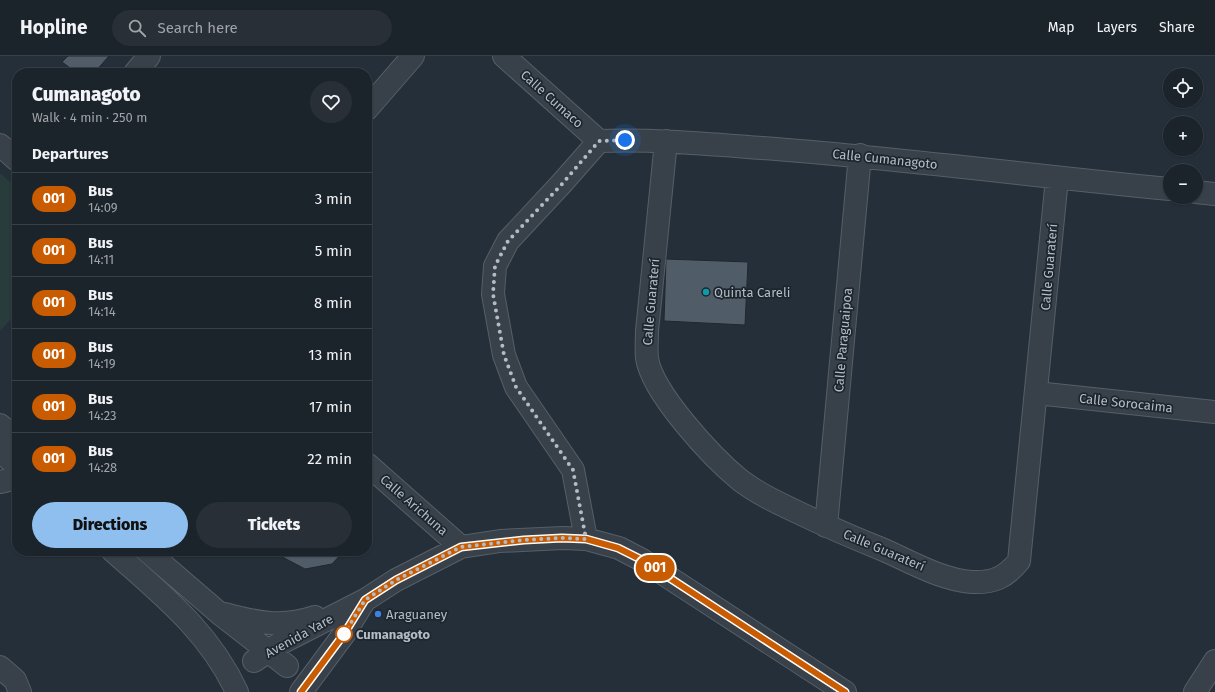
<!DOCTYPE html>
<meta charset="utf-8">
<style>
:root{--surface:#1b232b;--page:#282f37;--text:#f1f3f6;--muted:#a0a4a9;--line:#394047;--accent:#8fbfee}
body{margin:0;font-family:"Fira Sans",sans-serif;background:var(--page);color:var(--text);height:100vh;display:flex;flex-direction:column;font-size:15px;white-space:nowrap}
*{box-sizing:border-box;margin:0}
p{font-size:13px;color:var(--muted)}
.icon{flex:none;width:22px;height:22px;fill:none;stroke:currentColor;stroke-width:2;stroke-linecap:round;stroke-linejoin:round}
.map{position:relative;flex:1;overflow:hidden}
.details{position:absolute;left:12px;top:12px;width:360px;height:488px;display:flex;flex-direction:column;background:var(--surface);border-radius:16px;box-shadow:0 1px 3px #0004,0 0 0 1px var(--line)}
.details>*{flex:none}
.badge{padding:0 8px;border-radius:13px;font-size:14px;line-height:26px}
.controls{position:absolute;left:1163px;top:12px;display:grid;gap:8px}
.controls a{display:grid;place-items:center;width:40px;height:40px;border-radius:50%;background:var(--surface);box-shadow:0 1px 3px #0004,0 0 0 1px var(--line);font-size:20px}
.you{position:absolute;width:20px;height:20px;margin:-10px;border:3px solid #fff;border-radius:50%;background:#1a73e8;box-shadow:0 0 0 6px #1a73e833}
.map>.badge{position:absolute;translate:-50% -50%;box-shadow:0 0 0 2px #fff}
h2{padding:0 20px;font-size:15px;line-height:36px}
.round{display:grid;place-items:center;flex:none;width:42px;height:42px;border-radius:21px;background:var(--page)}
.summary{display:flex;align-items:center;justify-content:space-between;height:68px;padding:0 20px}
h1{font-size:19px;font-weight:800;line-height:30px}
.cta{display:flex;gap:8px;margin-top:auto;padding:8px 20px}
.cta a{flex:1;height:46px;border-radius:24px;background:var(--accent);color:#111;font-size:16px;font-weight:800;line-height:46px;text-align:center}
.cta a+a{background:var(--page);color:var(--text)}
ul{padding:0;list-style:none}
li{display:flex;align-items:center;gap:12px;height:52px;padding:0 20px;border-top:1px solid var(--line)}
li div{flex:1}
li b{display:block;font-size:15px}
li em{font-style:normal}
li .badge{min-width:44px;font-weight:700;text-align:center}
header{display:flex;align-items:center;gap:24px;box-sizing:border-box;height:56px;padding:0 20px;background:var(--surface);border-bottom:1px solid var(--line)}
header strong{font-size:19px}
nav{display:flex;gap:22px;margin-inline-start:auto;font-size:14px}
.search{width:280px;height:36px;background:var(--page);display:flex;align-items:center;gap:10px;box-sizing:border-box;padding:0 14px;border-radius:22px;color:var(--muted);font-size:15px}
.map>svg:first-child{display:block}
.green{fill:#273c3b}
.building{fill:#505c67;stroke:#1f2830}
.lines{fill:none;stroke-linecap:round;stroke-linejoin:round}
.minor-casing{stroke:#565f67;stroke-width:24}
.minor{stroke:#384149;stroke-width:22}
.line-casing{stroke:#fff;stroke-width:9}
.line{stroke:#c95b00;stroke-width:6}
.walk{stroke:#b3bcc5;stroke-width:4;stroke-dasharray:0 7.2}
.culture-dot{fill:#0f9aa8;stroke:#1d262e;stroke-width:1.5}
.shop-dot{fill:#3f7fe0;stroke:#1d262e;stroke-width:1.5}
.stop-dot{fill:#fff;stroke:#c95b00;stroke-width:2}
.labels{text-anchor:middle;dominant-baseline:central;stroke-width:3.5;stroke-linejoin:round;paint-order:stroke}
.street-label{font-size:13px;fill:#b3bcc5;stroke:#1d262e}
.poi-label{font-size:13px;fill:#b3bcc5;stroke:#1d262e;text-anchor:start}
.stop-label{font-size:13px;font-weight:bold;fill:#b3bcc5;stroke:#1d262e;text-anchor:start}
</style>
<header>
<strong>Hopline</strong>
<div class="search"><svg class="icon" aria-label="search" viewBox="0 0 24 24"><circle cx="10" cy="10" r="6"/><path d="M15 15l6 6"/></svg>Search here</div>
<nav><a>Map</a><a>Layers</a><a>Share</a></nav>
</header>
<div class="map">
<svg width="1215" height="636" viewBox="0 0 1215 636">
<rect width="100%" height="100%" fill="#242f39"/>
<path class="green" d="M0,117L17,132V256L0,275Z"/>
<path class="building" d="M68,0H109L94,17H77L62,6Z
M666,203L748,206L745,269L664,265Z
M271,495H344L332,508L305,513Z"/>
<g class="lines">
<defs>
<path id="minor" d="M504,0L599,85
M135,17L149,0
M367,53L413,0
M599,85C654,83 708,88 762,92C898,102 1034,120 1170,133
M666,85L647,275C647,284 646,294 647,302C652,337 713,402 740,424C757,437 776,446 795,455C824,469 854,482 884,494C911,506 942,524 972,526C994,527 1006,521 1019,505L1057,122
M0,89L17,104
M1196,136L1215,138
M1036,337L1215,356
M0,369L17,384
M0,395L17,410
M367,408L461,491
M0,426L17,422
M826,470L860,99
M586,483L573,414L516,331L504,299L493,238L495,210L508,185L562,127L599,85
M113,495C161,538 209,575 237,636
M147,495L219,557L287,610
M225,558C258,567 282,572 315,561
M254,605L279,588L365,544L396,524L461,491L500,485L563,482L586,483L619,492L642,504L845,636
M0,611L15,624L20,636
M301,636L344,578L364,545
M1195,636L1215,605"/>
</defs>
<use href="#minor" class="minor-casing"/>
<use href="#minor" class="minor"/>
</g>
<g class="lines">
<defs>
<path id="line" d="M301,636L344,578L365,544L396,524L461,491L524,484L562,482L586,483L618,492L642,504L845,636"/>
</defs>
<use href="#line" class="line-casing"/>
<use href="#line" class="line"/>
<path class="walk" d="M344,578L365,544L396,524L461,491L524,484L562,482L586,483L573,414L516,331L504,299L493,238L495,210L508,185L562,128L599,85L625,84"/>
</g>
<circle class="culture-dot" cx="706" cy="236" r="4"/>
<circle class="shop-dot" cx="378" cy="558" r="4"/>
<circle class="stop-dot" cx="344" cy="578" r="8"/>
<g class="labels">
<g class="street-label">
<text transform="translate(552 43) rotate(42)">Calle Cumaco</text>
<text transform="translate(885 103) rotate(6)">Calle Cumanagoto</text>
<text transform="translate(1049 211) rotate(-85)">Calle Guaraterí</text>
<text transform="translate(651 246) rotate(-85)">Calle Guaraterí</text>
<text transform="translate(843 284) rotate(-85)">Calle Paraguaipoa</text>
<text transform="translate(1126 347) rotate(6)">Calle Sorocaima</text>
<text transform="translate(414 449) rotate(41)">Calle Arichuna</text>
<text transform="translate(884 494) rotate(23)">Calle Guaraterí</text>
<text transform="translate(299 580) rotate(-29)">Avenida Yare</text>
</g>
<g class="poi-label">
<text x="714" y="236">Quinta Careli</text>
<text x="386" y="558">Araguaney</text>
</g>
<g class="stop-label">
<text x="356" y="578">Cumanagoto</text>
</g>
</g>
</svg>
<div class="controls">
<a><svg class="icon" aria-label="locate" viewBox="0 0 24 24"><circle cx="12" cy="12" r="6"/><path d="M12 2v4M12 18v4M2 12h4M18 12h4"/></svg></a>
<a>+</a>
<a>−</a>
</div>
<div class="you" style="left:625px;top:84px"></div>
<b class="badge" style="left:655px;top:512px;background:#c95b00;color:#fff">001</b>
<section class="details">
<div class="summary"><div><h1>Cumanagoto</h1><p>Walk · 4 min · 250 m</p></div><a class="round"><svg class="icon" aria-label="heart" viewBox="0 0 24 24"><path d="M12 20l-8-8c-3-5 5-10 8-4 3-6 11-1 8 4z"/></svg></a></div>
<h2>Departures</h2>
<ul>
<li><span class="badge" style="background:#c95b00;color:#fff">001</span><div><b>Bus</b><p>14:09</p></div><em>3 min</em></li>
<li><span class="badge" style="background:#c95b00;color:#fff">001</span><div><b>Bus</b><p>14:11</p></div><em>5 min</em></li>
<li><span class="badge" style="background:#c95b00;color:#fff">001</span><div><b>Bus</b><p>14:14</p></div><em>8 min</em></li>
<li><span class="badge" style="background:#c95b00;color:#fff">001</span><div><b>Bus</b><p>14:19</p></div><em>13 min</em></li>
<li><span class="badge" style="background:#c95b00;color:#fff">001</span><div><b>Bus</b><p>14:23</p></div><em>17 min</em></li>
<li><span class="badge" style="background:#c95b00;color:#fff">001</span><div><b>Bus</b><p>14:28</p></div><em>22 min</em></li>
</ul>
<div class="cta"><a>Directions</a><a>Tickets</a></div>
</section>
</div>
